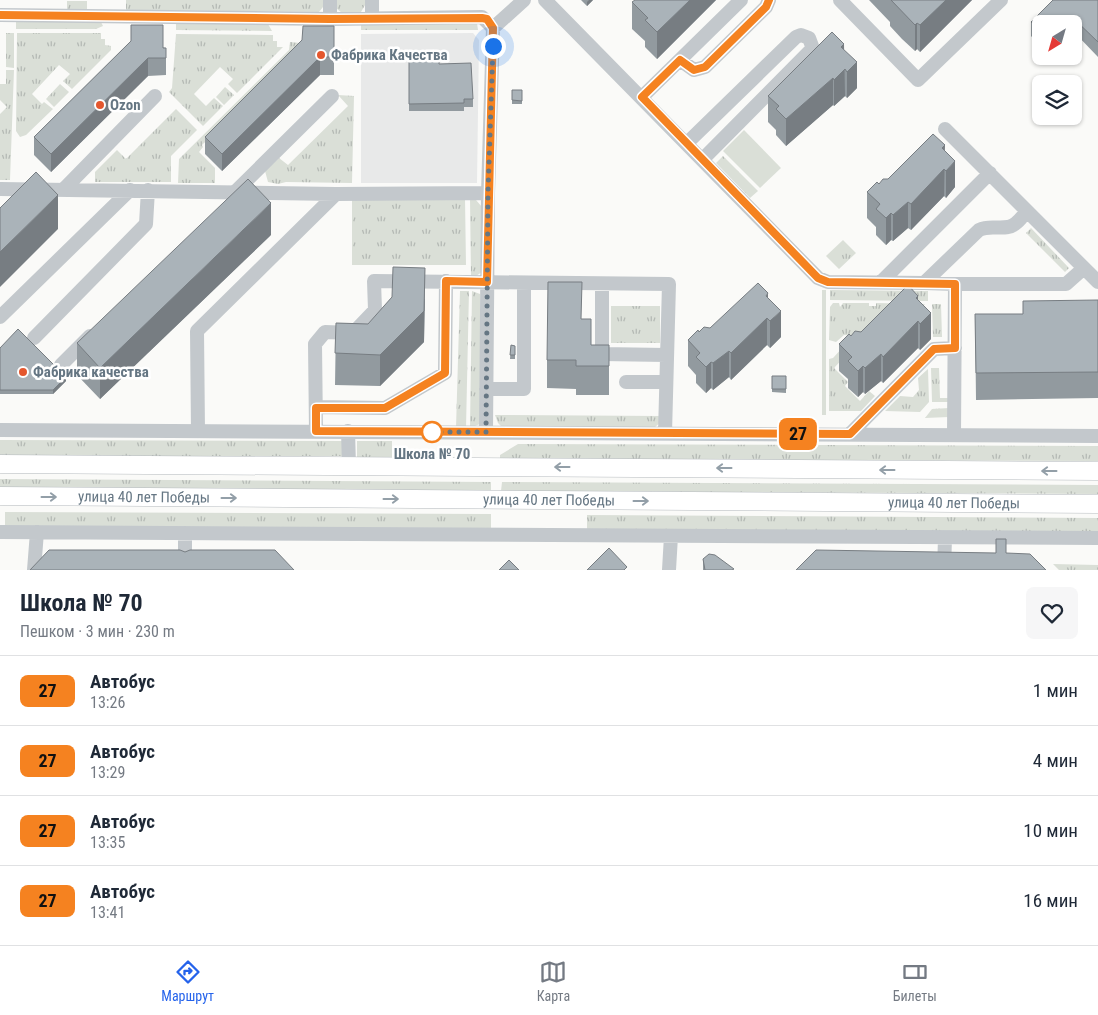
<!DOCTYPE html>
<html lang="ru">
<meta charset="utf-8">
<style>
:root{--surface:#fff;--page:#f6f6f7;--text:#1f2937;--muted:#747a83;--line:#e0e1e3;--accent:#2563eb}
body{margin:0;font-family:"Roboto Condensed",sans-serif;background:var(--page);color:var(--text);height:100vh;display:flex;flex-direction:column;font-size:19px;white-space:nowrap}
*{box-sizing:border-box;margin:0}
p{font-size:16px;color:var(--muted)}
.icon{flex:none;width:28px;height:28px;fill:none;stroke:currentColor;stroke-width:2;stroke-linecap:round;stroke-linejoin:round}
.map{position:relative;height:570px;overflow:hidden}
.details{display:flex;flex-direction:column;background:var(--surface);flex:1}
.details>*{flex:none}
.badge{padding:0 10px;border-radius:8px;font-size:18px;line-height:32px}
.needle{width:32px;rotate:217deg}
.controls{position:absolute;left:1032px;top:15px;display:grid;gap:10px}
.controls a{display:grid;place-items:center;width:50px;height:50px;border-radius:8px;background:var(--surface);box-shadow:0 1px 4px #0004;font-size:25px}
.you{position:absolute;width:25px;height:25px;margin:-12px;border:4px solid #fff;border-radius:50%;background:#1a73e8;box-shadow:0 0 0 8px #1a73e833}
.map>.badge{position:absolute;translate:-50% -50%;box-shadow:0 0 0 2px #fff}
.round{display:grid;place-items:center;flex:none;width:52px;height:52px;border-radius:8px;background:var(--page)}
.headline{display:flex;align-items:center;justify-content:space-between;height:85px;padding:0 20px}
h1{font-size:24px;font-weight:700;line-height:38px}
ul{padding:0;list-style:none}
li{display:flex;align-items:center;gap:15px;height:70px;padding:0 20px;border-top:1px solid var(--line)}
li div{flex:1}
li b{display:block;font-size:19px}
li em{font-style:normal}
li .badge{min-width:55px;font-weight:700;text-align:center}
.dock{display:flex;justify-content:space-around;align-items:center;height:70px;border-top:1px solid var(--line);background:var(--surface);font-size:14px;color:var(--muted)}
.dock a{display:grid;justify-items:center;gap:2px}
.dock .active{color:var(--accent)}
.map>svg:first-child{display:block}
.built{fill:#e8e9e9}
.grass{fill:url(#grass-tufts)}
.garden{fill:#dadfd7}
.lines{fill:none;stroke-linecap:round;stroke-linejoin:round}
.major-casing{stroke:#b5babe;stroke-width:19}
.minor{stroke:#c3c8cc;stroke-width:14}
.major{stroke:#fff;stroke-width:18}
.wall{fill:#929a9f}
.shaded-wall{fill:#777d82}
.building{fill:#aab3b9;stroke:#777d82}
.oneway{stroke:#939fa8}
.line-casing{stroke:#fff;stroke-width:11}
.line{stroke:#f58220;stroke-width:8}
.walk{stroke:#657683;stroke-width:5;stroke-dasharray:0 9}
.poi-dot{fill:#e4572e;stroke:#fff;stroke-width:2}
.stop-dot{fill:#fff;stroke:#f58220;stroke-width:2.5}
.labels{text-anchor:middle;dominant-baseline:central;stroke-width:5;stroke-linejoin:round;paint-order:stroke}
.poi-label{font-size:15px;font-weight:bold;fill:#657683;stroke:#fff;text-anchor:start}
.stop-label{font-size:15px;font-weight:bold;fill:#657683;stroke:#fff}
.street-label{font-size:15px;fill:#657683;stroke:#fff}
</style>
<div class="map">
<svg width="1098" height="570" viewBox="0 0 1098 570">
<defs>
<pattern id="grass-tufts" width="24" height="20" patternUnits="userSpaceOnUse" patternTransform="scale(1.25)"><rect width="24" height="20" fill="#dadfd7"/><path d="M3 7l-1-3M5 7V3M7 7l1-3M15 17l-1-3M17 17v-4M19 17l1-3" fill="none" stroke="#b4b9b4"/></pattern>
</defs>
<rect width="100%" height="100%" fill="#fafaf8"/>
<path class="built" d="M473,33L479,40L477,183H361V34Z"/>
<path class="grass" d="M126,0H324L323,7L319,12L126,10Z
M334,0H368L361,12L342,13L336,8Z
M67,1H87V12H67Z
M16,19L101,22L103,26L96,29H16Z
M176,21L268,24L272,31L176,30Z
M361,22L477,23L478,30H361Z
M6,33H14V68L6,67Z
M17,33H101V39H105V45L111,46V50L72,89L63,81L70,74L59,65L32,94L42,104L44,102L53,109L26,135L20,137L16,131Z
M176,34L273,35V41H277V47H283L237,93L228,84L233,79L220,67L194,94L206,106L214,98L223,106L203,126L169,92L172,88Z
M290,42L301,43L202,145L203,147L199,152L215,168V183H178L179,159L289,50Z
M6,70H14L10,180H0V114L7,107L0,100V84H6Z
M60,84L69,92L54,107L46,99Z
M225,87L234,95L224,105L216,97Z
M338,95L354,96L352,183L286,182L278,184L268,182L265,171L279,158L288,165L348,106Z
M176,109L197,130L171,156V182H95V172L117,150L126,159Z
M723,156L758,191L750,198L716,163Z
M352,198H465L466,265H352Z
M470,198L476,200L482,207V272L476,276L471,277Z
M1031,228L1069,268L1065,272L1026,233Z
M843,240L856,253L839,269L826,256Z
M822,290H826V415H822Z
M830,290L928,291V301L830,300Z
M460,291H469L466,428H456Z
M472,291L480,294V424L470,428Z
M833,303H839L840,307L843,303H869V306H876V303L925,304L913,317L852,349L834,368L848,382L845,386L860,401L869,391L875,396L861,411H829V359L833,358L853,336L844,335L836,342L829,340L830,307Z
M932,304H941L942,337H933Z
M611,306H660V343H611Z
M931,368H939L940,398H949V402H932Z
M928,369L929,402L920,412L885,411L900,396L913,397L919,390L918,378Z
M949,408V417L925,418L932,409Z
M495,415L661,416V422L655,427L503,428L498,423Z
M0,440L344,441V456H0Z
M357,441H392V457H357Z
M518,444L1098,446V461L500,459V455Z
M0,479L491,482V492L0,489Z
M502,482L1098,485V494L501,491Z
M5,512L491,514V530L5,528Z
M587,515L1098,518V534L587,531Z
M1053,564L1098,565V570H1059Z"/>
<path class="garden" d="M744,130L781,168L760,188L723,151Z"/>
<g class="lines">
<defs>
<g id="major">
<path d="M0,464L1098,471"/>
<path id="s1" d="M0,496L1098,504"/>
</g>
</defs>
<use href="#major" class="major-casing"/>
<path class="minor" d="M330,0V19
M372,0V18
M545,0L818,278L828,282L924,283L979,230C989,225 997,229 1008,227C1016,226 1022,217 1027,211
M840,0L918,80L1001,0
M0,15L330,19L482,17L493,28L488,193L486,432
M493,28L524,0
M680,60L694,70L705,67L766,7L769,0
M642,97L741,0
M945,129L1098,282
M687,143L796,37L801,35L809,38L812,46L811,50L703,159
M0,189L336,194L488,193
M64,189L155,96
M233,194L332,96
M880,283L990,173
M924,283L955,284L954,435
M602,284V354L666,355
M955,284H1066L1084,268
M0,317L130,190
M34,338L146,224L148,190
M61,365L90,336
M626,382H666
M486,389H524V283
M316,407L385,408L445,373L446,281
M0,430L1098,436
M198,431L197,331L336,194
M316,431L315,344L325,332L353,333L375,310L374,281L669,284L665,433
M348,431L349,466
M850,434L934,349L955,348
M0,532L1098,538
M185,533V570
M34,570L37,532
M669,570L671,536
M944,570L945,538"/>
<use href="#major" class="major"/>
</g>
<path class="wall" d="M581,0H593L587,6Z
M716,0L657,59L645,47V41L632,29V2Z
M869,0H972L920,52L917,49L915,51L902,39L890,26V22Z
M1098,0V57L1074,32V24H1041V47L1031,36V22Z
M334,26V75H320L222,171L205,154V137Z
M131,41L166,48V75L148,76L51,172L34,155V137Z
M844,50L857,88L847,98L845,96L834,106L833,105L786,146L776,135V130L768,122V96Z
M409,53L439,64L473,99V107H464V111H409Z
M512,90H522V104H512Z
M945,151L955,187L946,198L944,196L911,230L908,228L893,241L891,240L886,245L876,235V227L867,218V192L879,184Z
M271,235L100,399L77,375V343Z
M768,298L781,337L770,348L767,345L731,380L729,377L713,390L711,388L706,393L696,383V375L688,366V340L699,332L710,328Z
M425,299L424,342L380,386L335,385L336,323L368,324Z
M918,300L931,339L920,350L918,348L883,383L881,381L865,394L863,392L858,397L848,388V379L839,371V344L851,336L861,332Z
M1098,300V398L976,400L975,314H1023Z
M582,319L591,345H609V395H576V389L547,388V360Z
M511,345L515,346V359H510Z
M0,348L66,381L53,394H0Z
M772,376H786V393L772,392Z
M703,559L734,570H703Z"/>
<path class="shaded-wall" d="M589,0H593L587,6V2Z
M690,0H716L657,59V32Z
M946,0H972L920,52V25Z
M1071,16V24H1063Z
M917,23V49L915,51V25Z
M844,44L845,96L834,106V80L841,47Z
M320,57V75L222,171V154Z
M148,58V76L51,172V154Z
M857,62V88L847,98V72Z
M833,78V105L786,146V119Z
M945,145L944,196L911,230V204L942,148Z
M955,161V187L946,198V171Z
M58,195V229L0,287V252Z
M908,202V228L893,241V215Z
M271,203V235L100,399V368Z
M891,213V240L886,245V218Z
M425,268L424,342L380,386V355Z
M768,293V320L767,318V345L731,380V353L766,296Z
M918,296V348L883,383V357L916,298Z
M781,311V337L770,348V321Z
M931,313V339L920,350V324Z
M729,351V377L713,390V363Z
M881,354V381L865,394V368Z
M711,362V388L706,393V367Z
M863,366V392L858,397V371Z
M66,377V381L53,394V390Z"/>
<path class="building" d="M635,0H690L657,32L645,20L648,18L632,2Z
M891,0H946L920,25L917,23L915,25Z
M1053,0H1098V42L1071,16L1063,24H1041V32L1031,22Z
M131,25H163V48H166V58H148L51,154L34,137L131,41Z
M303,26H334V57H320L222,154L205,137L302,40Z
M832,32L844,44L841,47L857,62L847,72L845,69L834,80L833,78L786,119L776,109L779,106L768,96Z
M409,53H439V64L471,63L473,99H464V103L409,104Z
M512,90H522V101L512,100Z
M933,134L945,145L942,148L955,161L946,171L944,169L911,204L908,202L893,215L891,213L886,218L876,209L880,204L867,192L877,182L879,184L883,179H888Z
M36,172L58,195L0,252V208Z
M248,179L271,203L100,368L77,343Z
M393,267L425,268L424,311L380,355L335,353L336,323L368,324L392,297Z
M548,282H582L581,319H591V345H609V366H576V360H547Z
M758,283L768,293L766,296L781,311L770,321L767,318L731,353L729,351L713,363L711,362L706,367L696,357L700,353L688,340L698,330L699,332L704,327L710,328Z
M908,285L918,296L916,298L931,313L920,324L918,321L883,357L881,354L865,368L863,366L858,371L848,361L852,357L839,344L849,334L851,336L855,331L861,332Z
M1098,300V372L976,373L975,314H1023V301Z
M18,329L66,377L53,390H0V348Z
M511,345L515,346V355H510Z
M772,376H786V389H772Z
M996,539H1006V553L1030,554L1046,570H796L816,550L996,553Z
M609,548L627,567L624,570H587Z
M49,550H180L185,552L190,550H275L294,570H30Z
M709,554L715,555L734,569L732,570H705L703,559Z
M509,560L519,570H499Z"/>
<defs><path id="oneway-shaft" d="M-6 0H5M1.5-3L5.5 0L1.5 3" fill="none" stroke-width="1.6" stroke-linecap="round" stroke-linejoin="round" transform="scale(1.25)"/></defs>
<g class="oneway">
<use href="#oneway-shaft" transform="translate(562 467) rotate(-180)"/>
<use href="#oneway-shaft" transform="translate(724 468) rotate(-180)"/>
<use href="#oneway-shaft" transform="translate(887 470) rotate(-180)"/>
<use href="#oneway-shaft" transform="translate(1049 471) rotate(-180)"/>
<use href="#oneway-shaft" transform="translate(49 497)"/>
<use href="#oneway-shaft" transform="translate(229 498)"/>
<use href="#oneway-shaft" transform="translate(391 499)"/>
<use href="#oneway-shaft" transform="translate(641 501)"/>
</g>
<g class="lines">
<defs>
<path id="line" d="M0,15L330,19L482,18L487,19L493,28L487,282L446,281L445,373L385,408H316V431L850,434L934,349L955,348V284L828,282L818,278L642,97L680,60L694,70L705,67L766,7L769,0"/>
</defs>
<use href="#line" class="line-casing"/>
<use href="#line" class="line"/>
<path class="walk" d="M432,432H486L488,193L493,46"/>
</g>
<g class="poi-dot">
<circle cx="321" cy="55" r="5"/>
<circle cx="100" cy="105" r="5"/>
<circle cx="23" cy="372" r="5"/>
</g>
<circle class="stop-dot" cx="432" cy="432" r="10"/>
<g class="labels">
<g class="poi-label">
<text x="331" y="55">Фабрика Качества</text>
<text x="110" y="105">Ozon</text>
<text x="33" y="372">Фабрика качества</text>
</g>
<g class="stop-label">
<text x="432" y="454">Школа № 70</text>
</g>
<g class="street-label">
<text stroke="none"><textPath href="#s1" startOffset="144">улица 40 лет Победы</textPath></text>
<text stroke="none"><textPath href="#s1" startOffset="549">улица 40 лет Победы</textPath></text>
<text stroke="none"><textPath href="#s1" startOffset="954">улица 40 лет Победы</textPath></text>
</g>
</g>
</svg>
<div class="controls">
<a><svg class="needle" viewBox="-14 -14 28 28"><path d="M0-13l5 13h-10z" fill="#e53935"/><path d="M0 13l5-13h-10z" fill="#747a83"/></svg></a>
<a><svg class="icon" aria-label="layers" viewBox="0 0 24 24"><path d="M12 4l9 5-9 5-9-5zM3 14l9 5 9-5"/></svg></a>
</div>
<div class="you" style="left:493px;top:46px"></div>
<b class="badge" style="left:798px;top:434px;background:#f58220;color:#111">27</b>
</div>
<section class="details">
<div class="headline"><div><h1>Школа № 70</h1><p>Пешком · 3 мин · 230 m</p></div><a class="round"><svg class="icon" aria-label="heart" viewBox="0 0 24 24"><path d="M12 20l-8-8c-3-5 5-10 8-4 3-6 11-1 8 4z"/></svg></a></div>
<ul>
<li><span class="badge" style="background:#f58220;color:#111">27</span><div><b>Автобус</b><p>13:26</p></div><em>1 мин</em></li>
<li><span class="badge" style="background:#f58220;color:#111">27</span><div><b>Автобус</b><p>13:29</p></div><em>4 мин</em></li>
<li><span class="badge" style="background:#f58220;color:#111">27</span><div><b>Автобус</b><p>13:35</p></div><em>10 мин</em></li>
<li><span class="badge" style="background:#f58220;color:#111">27</span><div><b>Автобус</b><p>13:41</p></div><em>16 мин</em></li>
</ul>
</section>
<nav class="dock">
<a class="active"><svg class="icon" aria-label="directions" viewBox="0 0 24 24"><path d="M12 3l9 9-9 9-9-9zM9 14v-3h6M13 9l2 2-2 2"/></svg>Маршрут</a>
<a><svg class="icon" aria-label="map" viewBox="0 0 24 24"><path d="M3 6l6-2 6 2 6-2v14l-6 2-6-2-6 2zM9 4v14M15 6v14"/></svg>Карта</a>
<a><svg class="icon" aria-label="tickets" viewBox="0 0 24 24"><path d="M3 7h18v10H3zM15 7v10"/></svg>Билеты</a>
</nav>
